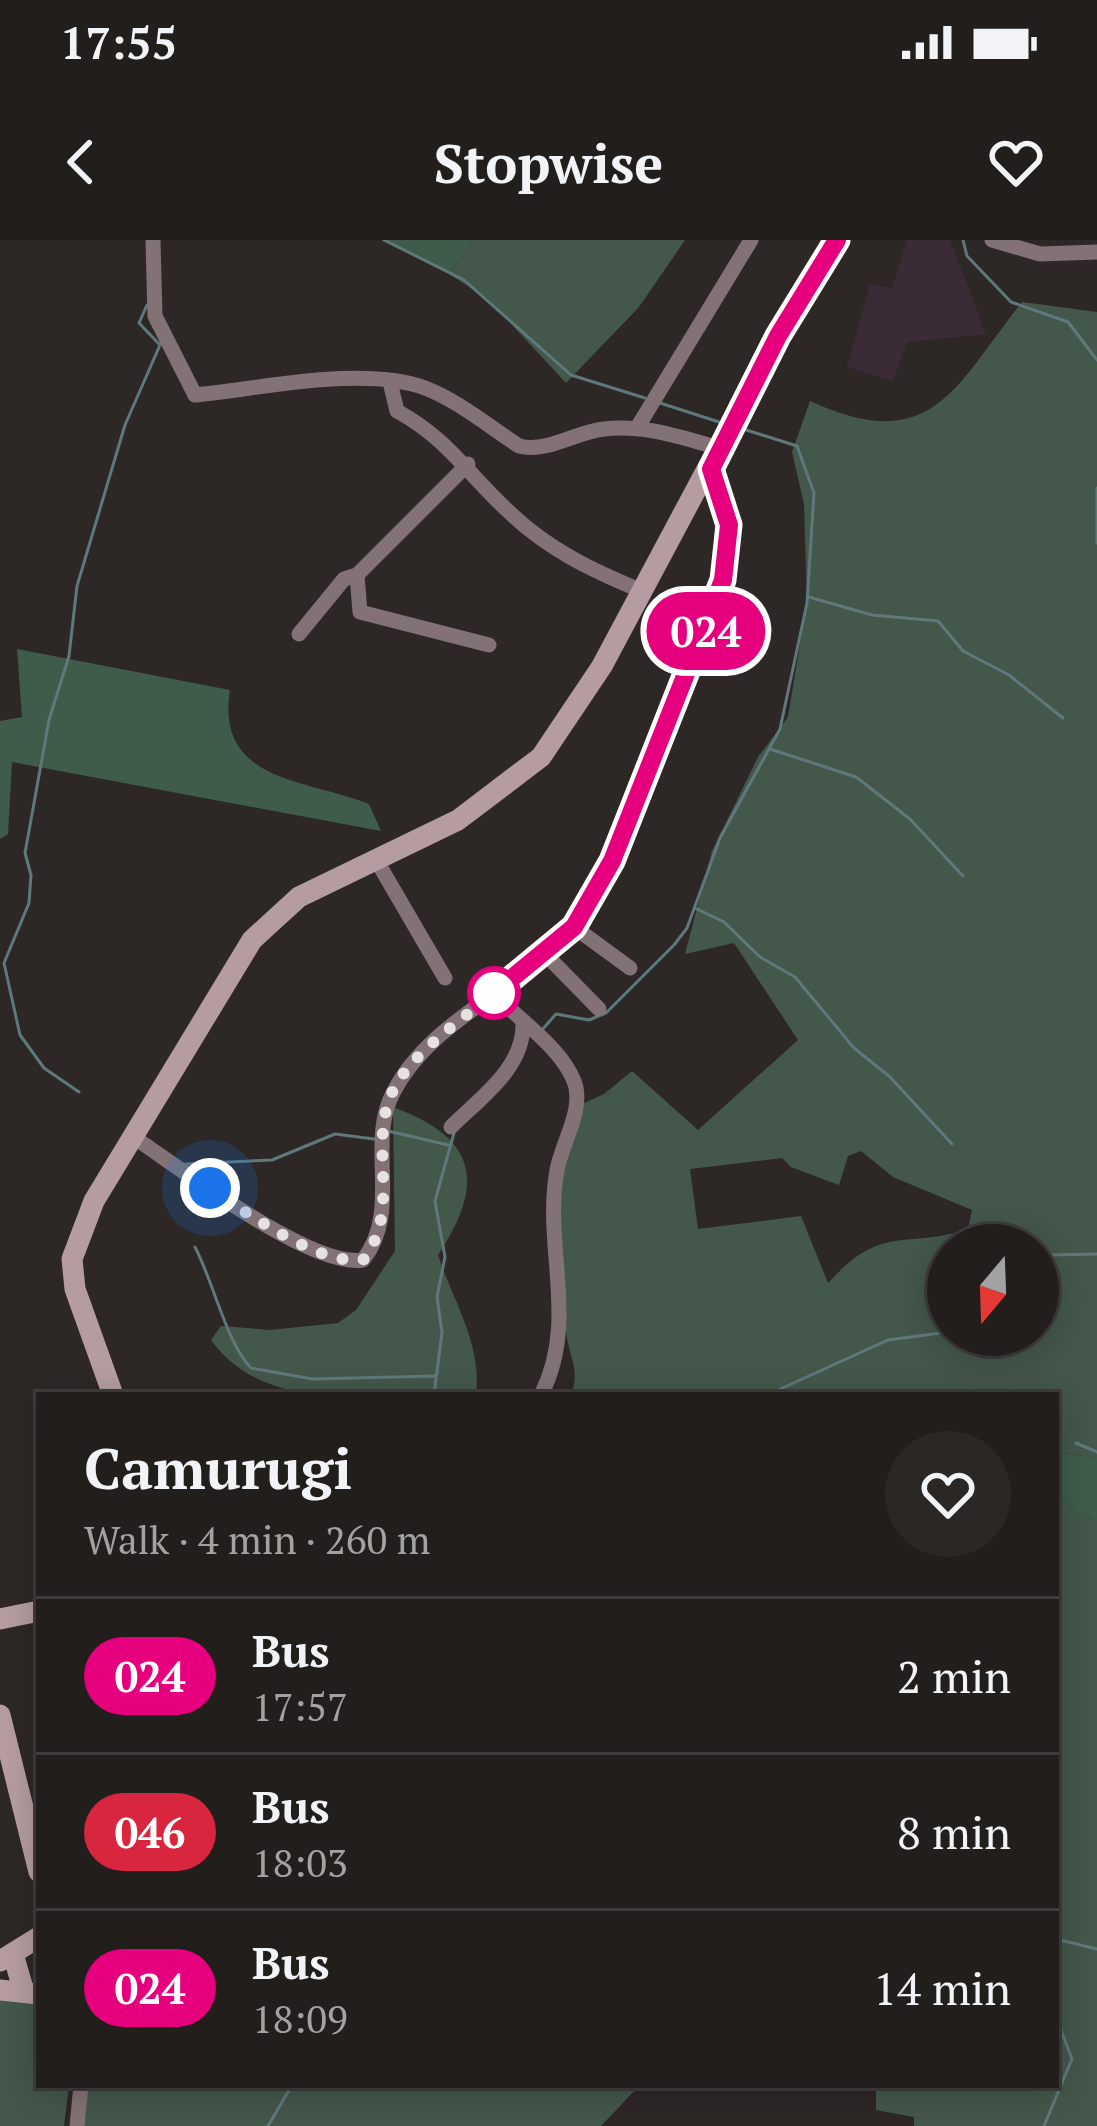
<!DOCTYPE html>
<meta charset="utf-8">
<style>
:root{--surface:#221e1c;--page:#2a2725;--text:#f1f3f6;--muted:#a2a2a3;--line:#3f3c3b}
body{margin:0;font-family:"PT Serif",serif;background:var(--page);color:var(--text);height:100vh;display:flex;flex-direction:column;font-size:45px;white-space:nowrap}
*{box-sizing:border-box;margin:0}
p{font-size:39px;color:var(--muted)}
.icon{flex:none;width:66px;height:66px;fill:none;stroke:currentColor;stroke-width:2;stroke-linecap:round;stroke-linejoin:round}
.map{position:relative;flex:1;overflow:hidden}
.sheet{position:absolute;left:36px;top:1152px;width:1023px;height:696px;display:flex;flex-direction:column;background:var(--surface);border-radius:0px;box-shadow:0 6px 30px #0003,0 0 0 3px var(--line)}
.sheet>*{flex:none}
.badge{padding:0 24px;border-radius:39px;font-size:42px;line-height:78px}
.needle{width:78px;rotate:199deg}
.controls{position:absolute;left:927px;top:984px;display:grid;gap:24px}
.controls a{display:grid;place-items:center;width:132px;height:132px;border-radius:50%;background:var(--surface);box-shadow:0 6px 30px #0003,0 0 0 3px var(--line);font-size:60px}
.you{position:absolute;width:60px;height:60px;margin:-30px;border:9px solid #fff;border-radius:50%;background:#1a73e8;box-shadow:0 0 0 18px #1a73e833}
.map>.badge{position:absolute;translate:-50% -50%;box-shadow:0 0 0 6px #fff}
.round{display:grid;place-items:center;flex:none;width:126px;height:126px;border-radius:63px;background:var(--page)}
.summary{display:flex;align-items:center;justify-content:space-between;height:204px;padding:0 48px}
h1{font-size:57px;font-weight:600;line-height:90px}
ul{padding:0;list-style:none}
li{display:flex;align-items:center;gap:36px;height:156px;padding:0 48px;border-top:3px solid var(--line)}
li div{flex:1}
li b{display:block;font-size:45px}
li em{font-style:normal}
li .badge{min-width:132px;font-weight:700;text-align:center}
.status{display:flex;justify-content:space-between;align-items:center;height:84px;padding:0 60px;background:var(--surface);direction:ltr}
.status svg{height:33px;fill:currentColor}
header{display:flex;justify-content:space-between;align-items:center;height:156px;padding:0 48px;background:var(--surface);font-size:54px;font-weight:600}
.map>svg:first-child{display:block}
.education{fill:#3b2b36}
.green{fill:#44574b;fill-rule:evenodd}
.forest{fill:#3f5b49}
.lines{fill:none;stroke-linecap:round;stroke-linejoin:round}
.stream{stroke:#5e787b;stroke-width:3}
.street{stroke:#827275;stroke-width:15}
.secondary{stroke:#b49ca0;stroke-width:21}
.line-casing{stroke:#fff;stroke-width:27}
.line{stroke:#e6007e;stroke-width:18}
.walk{stroke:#e6e2e1;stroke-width:12;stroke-dasharray:0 21.6}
.stop-dot{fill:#fff;stroke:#e6007e;stroke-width:6}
</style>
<div class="status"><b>17:55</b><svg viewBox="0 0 49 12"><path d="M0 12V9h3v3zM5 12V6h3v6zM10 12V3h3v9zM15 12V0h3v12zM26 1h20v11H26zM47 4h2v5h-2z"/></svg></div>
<header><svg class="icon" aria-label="back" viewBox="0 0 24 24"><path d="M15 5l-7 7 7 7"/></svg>Stopwise<svg class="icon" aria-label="heart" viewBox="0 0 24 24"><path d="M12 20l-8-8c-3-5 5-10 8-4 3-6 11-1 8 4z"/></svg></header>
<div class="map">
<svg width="1097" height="1886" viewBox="0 0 1097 1886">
<rect width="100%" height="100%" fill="#2d2826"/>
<path class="education" d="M907,0H950L986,94L907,102L893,141L847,127L870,44L892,48Z"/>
<path class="green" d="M473,0H685L639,67L566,143L488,59L449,34Z
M1022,62L1097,72V1218L1056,1212V1155H571C580,1130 570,1118 566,1093C556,1034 550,925 569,870L604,854L632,831L698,890L798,800L734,703L685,714L712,611L758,517L788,477L807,361L804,264L792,212L810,161C932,217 954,148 1022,62ZM861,911L893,937L972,970L968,989C904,1010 884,982 828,1043L801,976L698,989L690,929L782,918L791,927L839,945L848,916ZM948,1005H1038V1095H948Z
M393,867C477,898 486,942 438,1015C454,1063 482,1104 476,1155C389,1155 268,1179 211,1100L221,1086L270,1090L338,1083L356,1070L395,1011Z
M1056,1251L1081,1276L1097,1281V1886H914V1877L876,1870V1845H1056Z
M0,1754L39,1764V1845H69L64,1886H0Z
M85,1845H640L601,1886H81Z"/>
<path class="forest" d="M383,0H473L449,34Z
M17,409L230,450C215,543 308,539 369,564L381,591L12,522L8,594L0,599V481L22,477Z
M1056,1212L1097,1218V1281L1081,1276L1056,1251Z"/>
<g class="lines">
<path class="stream" d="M384,0L464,40L571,135L645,158
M963,0L967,16L1011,62L1068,82L1097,120
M660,163L719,182
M1097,248V303
M809,357L872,375L938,381L963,411L1009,435L1063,478
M770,509L856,537L910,579L963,636
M697,669L724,682L760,717L795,737L854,808L890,837L952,904
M541,791L556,774L589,780L606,773L674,705L687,688L720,598L780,489L807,363L814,253L797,206L740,188
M79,852L44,828L20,795L4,723L29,663L31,635L25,613L49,480L69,416L77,346L125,185L160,105L139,83L147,65
M388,891L448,905
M186,924L272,920L335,894L374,899
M195,1007C213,1041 227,1104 251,1128L312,1139L435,1136
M1048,1015L1097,1014
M967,1095L988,1100
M434,1155L442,1092L437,1057L445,1017L435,961L454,893
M767,1155L888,1100L948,1092
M1076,1203L1097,1212
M1056,1699L1097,1709
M268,1886L292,1845
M1044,1886L1072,1819L1056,1777"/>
<path class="street" d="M153,0L155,76L195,155C259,149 364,125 425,148C457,160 490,187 519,206C548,213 575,192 604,189C644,184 682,198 720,208
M992,0L1040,14L1097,12
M390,142L397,171C448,199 466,232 507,270C547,309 591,330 642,351
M637,188L751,0
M357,335L360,372L489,405
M299,394L344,339L357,335L468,224
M378,623L445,738
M574,687L630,728
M546,715L599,769
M494,753C519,781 560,806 574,841C585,869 562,902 557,930C543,1007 579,1081 541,1155
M451,887C480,858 523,829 523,785
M135,898C181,929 311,1028 363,1020C402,970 366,904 393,853C430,779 522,749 574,687C615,637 634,565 658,506C685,436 727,367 728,290C729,271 717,248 711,229
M77,1886L81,1845"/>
<path class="secondary" d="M113,1155L75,1049L72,1019L94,961L252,700L299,657L458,580L541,517L602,426L778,96L837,0
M0,1379L39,1371
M0,1475L39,1632
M13,1714L24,1752
M0,1721L39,1697
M0,1750L39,1754"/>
</g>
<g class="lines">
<defs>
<path id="line" d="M494,753L574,687L612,621L723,340L729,285L711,229L778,96L837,0"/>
</defs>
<use href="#line" class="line-casing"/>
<use href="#line" class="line"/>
<path class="walk" d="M210,948C245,972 320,1026 363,1020C399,974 373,917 387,866C400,819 459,783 494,753"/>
</g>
<circle class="stop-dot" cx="494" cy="753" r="24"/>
</svg>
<div class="controls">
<a><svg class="needle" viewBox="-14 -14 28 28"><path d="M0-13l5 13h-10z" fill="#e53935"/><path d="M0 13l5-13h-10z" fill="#a2a2a3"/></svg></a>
</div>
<div class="you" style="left:210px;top:948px"></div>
<b class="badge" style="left:706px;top:391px;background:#e6007e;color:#fff">024</b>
<section class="sheet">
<div class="summary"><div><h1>Camurugi</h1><p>Walk · 4 min · 260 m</p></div><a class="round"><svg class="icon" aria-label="heart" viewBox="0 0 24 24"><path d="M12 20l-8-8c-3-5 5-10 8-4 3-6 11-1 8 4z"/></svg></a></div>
<ul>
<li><span class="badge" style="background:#e6007e;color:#fff">024</span><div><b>Bus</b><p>17:57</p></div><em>2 min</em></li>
<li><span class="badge" style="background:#d7263d;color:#fff">046</span><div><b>Bus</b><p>18:03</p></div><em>8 min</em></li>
<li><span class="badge" style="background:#e6007e;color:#fff">024</span><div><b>Bus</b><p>18:09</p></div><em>14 min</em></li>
</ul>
</section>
</div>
